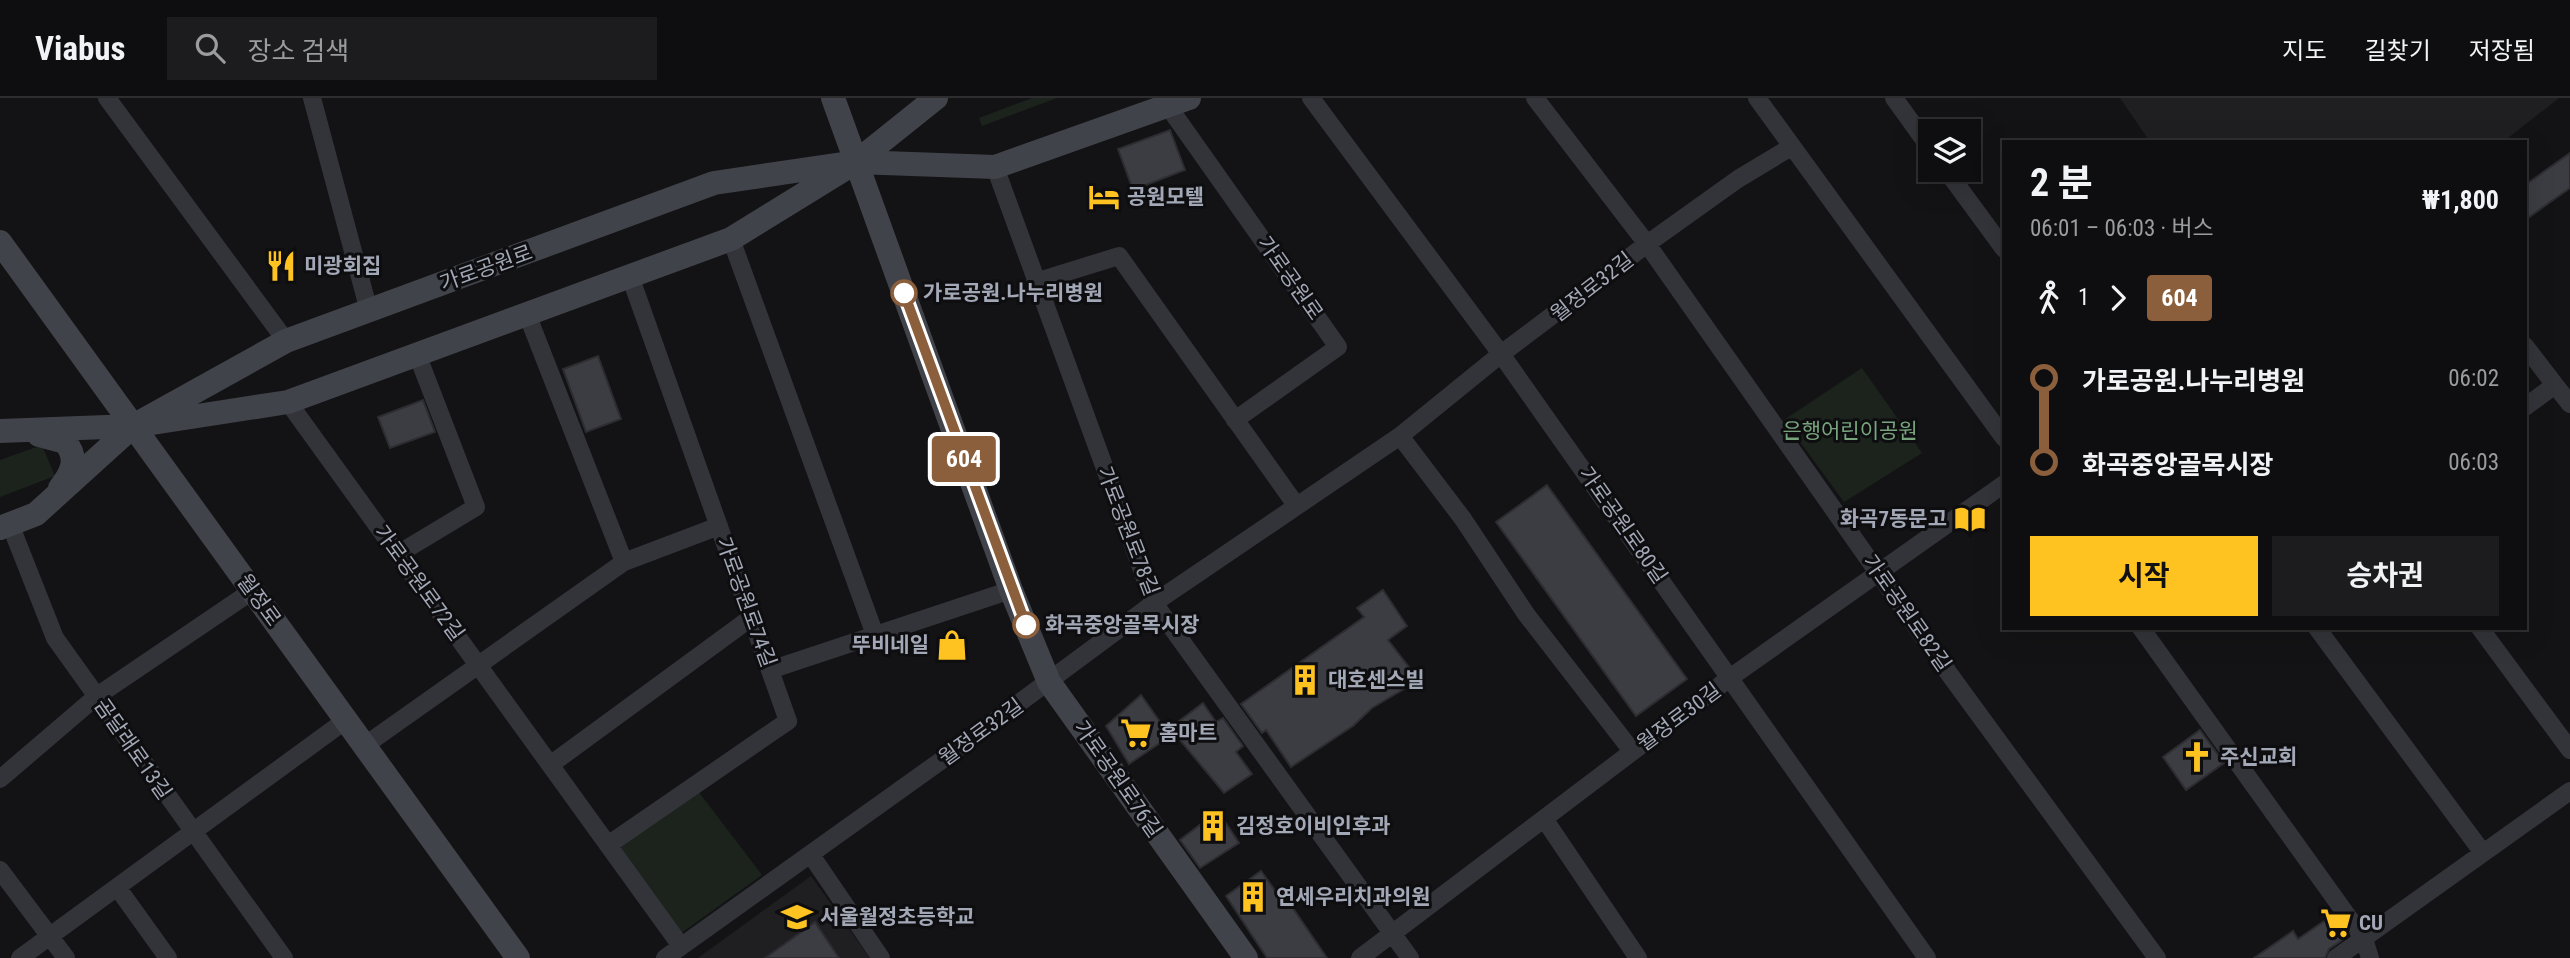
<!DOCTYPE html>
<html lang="ko">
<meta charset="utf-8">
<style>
:root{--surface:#0e0e10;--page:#1c1c1e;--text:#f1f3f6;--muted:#9b9c9f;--line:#2e2e30;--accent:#ffc321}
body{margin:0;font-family:"Roboto Condensed","Noto Sans KR",sans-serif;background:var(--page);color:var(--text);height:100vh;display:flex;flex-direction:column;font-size:26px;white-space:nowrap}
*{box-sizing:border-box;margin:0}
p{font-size:23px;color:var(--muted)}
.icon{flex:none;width:38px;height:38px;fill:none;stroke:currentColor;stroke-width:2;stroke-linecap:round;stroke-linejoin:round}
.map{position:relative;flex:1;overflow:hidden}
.side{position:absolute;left:2002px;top:42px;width:525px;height:490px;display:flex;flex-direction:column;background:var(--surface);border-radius:0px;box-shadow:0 7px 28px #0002,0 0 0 2px var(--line)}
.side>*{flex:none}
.badge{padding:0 14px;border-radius:5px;font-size:24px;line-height:46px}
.controls{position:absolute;left:1918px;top:21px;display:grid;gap:14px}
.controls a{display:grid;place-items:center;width:63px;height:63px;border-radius:0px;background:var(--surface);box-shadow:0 7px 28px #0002,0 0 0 2px var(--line);font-size:35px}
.map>.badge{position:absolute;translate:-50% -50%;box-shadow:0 0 0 4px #fff}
.legs{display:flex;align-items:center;gap:10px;height:77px;padding:0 28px;font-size:23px}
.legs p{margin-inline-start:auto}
.overview{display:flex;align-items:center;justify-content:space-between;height:119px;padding:0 28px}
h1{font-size:38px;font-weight:700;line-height:52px}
.primary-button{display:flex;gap:14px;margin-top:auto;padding:14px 28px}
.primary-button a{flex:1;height:80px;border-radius:0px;background:var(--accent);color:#111;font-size:28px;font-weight:700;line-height:80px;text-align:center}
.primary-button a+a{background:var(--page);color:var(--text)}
ul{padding:0 28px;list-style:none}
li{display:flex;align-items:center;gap:24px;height:84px;font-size:26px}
li i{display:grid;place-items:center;width:10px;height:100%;margin:0 9px;background:currentColor}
li i::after{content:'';width:18px;height:18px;margin:-9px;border:5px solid;border-radius:50%;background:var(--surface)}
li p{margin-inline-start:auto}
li:first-child i{background:linear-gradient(#0000 50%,currentColor 0)}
li:last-child i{background:linear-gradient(currentColor 50%,#0000 0)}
header{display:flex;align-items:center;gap:42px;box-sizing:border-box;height:98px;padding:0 35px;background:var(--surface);border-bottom:2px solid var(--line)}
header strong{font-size:33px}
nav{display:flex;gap:38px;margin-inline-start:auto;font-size:24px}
.search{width:490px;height:63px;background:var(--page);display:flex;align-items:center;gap:18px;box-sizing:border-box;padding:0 24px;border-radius:0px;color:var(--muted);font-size:26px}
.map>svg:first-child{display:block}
.built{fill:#1f1f22}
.green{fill:#1b231c}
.building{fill:#3c3d43;stroke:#2d2d31;stroke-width:2}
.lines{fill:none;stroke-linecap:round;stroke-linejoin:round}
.street{stroke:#33343a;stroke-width:18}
.secondary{stroke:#41434a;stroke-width:24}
.line-1-casing{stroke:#fff;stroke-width:16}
.line-1{stroke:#8b5e3c;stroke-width:10}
.stop-1-dot{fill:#fff;stroke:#8b5e3c;stroke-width:3.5}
.labels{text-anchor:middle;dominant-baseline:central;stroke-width:6;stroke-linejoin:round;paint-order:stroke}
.poi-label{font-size:21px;font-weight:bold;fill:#a3a8b7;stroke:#0e0e10;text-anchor:start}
.street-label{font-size:21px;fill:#a3a8b7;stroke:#0e0e10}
.stop-label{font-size:21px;font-weight:bold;fill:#a3a8b7;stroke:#0e0e10;text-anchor:start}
.park-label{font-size:21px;fill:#78a47d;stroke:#0e0e10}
</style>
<header>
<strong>Viabus</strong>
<div class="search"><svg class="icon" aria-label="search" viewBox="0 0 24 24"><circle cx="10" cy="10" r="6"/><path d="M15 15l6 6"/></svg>장소 검색</div>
<nav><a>지도</a><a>길찾기</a><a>저장됨</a></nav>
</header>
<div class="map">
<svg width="2570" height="860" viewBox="0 0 2570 860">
<rect width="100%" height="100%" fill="#131315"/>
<path class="built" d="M2120,0H2559L2503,44H2150Z
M811,778L870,860H698Z"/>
<path class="green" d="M1032,0H1057L982,28L979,20Z
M1862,270L1922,355L1844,404L1784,322Z
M42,347L55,378L0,399V362Z
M698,693L762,777L680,836L617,751Z"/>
<path class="building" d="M1170,32L1185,72L1133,92L1118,51Z
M2570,55V90L2525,122V87Z
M598,258L621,321L586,334L563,271Z
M423,302L435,334L390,350L378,319Z
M1547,387L1687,581L1636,618L1496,424Z
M1383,492L1407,528L1388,542L1419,582L1372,610L1353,628L1291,669L1266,632L1262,635L1241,606L1364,519L1357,510Z
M1141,597L1170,638L1129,666L1106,628Z
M1203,605L1216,624L1223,620L1243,648L1236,654L1252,676L1224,695L1170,630Z
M2200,632L2224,665L2186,692L2163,659Z
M1218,713L1239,745L1200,770L1180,742Z
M1261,773L1282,802L1286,800L1327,860H1267L1226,798Z
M2333,817L2348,838L2329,851L2325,860H2254L2293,833L2298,841Z
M815,824L839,860H765Z"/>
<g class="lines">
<path class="street" d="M107,0L286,243
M312,0L369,213
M1311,0L1501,256L1927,860
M1535,0L1647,146L1950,577L2157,860
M1757,0L2004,340
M1894,0L1930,50
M1168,8L1338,249L1235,322
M995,69L1154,505L1410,860
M1946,72L2004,151
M731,141L875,537
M1035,184L1119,158L1296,407
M527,216L624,464
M2525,248L2555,287
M288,304L681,848
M2525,309L2555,287L2570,306
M1400,338L1463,421L1526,516L1632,653
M10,426L55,540L284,860
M398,456L476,409L417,256
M2141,530L2364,841L2370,860
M2317,530L2483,755
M2480,530L2570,652
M770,572L1011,492
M364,648L624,464L719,428
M550,667L752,519
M0,681L97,598L252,493
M1545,722L1638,860
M608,747L788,623L630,178
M811,757L881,860
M0,772L66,860
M117,789L168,860
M20,860L346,622
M665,860L942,662L1154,505L1400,338L1501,256L1647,146L1738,81L1791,49
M1360,860L1731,579L2004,386
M2336,860L2570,693"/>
<path class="secondary" d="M833,0L1011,492L1049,584L1246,860
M0,144L518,860
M0,333L133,328L286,243L714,85L856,64L936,0
M39,337L65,344C79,360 72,375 60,390
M0,430L36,416L133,328L288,304L731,141L856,64L995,69L1189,0"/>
</g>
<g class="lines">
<defs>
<path id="line-1" d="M904,195L1026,527"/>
</defs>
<use href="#line-1" class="line-1-casing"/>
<use href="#line-1" class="line-1"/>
</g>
<defs>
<symbol id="hotel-bare" viewBox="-9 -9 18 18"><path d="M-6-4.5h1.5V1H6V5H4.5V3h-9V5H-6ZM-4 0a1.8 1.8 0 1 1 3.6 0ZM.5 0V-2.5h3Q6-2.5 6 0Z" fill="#ffc321" stroke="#0e0e10" stroke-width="2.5" paint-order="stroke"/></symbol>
<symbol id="restaurant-bare" viewBox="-9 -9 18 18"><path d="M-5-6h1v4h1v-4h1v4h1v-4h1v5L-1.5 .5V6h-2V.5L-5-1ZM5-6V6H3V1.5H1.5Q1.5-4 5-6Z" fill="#ffc321" stroke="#0e0e10" stroke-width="2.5" paint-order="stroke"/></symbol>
<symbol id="library-bare" viewBox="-9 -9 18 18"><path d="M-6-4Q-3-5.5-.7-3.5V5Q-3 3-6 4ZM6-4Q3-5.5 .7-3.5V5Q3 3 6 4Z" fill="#ffc321" stroke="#0e0e10" stroke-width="2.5" paint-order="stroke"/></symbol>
<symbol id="shop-bare" viewBox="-9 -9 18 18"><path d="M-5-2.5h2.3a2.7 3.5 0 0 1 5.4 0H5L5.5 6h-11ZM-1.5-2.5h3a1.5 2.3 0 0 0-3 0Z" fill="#ffc321" stroke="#0e0e10" stroke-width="2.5" paint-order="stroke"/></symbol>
<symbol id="building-bare" viewBox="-9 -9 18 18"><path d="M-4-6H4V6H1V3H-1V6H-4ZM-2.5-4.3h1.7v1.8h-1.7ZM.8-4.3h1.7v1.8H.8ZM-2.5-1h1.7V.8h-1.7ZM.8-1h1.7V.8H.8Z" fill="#ffc321" stroke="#0e0e10" stroke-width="2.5" paint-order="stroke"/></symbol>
<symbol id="supermarket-bare" viewBox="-9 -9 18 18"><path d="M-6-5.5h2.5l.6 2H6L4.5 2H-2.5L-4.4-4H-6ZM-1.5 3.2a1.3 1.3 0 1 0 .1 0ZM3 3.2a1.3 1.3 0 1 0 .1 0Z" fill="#ffc321" stroke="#0e0e10" stroke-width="2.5" paint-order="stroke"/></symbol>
<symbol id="church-bare" viewBox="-9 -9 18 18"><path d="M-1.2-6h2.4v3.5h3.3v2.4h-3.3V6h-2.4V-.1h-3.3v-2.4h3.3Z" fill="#ffc321" stroke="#0e0e10" stroke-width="2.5" paint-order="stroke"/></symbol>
<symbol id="school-bare" viewBox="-9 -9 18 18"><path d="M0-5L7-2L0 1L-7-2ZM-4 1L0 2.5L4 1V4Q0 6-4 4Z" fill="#ffc321" stroke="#0e0e10" stroke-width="2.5" paint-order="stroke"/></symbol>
</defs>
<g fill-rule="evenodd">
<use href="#hotel-bare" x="1082" y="77" width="44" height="44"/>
<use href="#restaurant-bare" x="259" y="146" width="44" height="44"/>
<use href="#library-bare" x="1948" y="399" width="44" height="44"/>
<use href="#shop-bare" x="930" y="525" width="44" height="44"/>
<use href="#building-bare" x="1283" y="560" width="44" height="44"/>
<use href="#supermarket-bare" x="1114" y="613" width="44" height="44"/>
<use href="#church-bare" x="2175" y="637" width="44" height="44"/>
<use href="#building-bare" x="1191" y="706" width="44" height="44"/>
<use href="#building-bare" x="1231" y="777" width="44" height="44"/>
<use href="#school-bare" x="775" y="797" width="44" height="44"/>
<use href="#supermarket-bare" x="2314" y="803" width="44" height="44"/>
</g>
<g class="stop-1-dot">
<circle cx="904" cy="195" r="12"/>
<circle cx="1026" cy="527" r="12"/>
</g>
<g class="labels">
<g class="poi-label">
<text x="1127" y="99">공원모텔</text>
<text x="304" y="168">미광회집</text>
<text x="1947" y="421" text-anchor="end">화곡7동문고</text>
<text x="929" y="547" text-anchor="end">뚜비네일</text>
<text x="1328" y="582">대호센스빌</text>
<text x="1159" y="635">홈마트</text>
<text x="2220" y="659">주신교회</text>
<text x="1236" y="728">김정호이비인후과</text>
<text x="1276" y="799">연세우리치과의원</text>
<text x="820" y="819">서울월정초등학교</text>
<text x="2359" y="825">CU</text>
</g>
<g class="street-label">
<text transform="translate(486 170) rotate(-20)">가로공원로</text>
<text transform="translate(1290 180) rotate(55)">가로공원로</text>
<text transform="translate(1592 189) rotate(-38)">월정로32길</text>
<text transform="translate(1623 427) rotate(55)">가로공원로80길</text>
<text transform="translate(1128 433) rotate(69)">가로공원로78길</text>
<text transform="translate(419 485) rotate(54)">가로공원로72길</text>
<text transform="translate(259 502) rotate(54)">월정로</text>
<text transform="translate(746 504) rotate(70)">가로공원로74길</text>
<text transform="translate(1907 515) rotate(55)">가로공원로82길</text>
<text transform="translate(1679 619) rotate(-37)">월정로30길</text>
<text transform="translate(981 634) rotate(-36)">월정로32길</text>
<text transform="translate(133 651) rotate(55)">곰달래로13길</text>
<text transform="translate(1118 681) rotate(55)">가로공원로76길</text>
</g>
<g class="stop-label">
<text x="923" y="195">가로공원.나누리병원</text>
<text x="1045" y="527">화곡중앙골목시장</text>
</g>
<g class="park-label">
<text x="1850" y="333">은행어린이공원</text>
</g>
</g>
</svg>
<div class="controls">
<a><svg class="icon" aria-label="layers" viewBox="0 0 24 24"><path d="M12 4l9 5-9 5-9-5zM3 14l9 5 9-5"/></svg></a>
</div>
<b class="badge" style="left:964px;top:361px;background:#8b5e3c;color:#fff">604</b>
<section class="side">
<div class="overview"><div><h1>2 분</h1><p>06:01 – 06:03 · 버스</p></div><b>₩1,800</b></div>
<div class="legs"><svg class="icon" aria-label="walk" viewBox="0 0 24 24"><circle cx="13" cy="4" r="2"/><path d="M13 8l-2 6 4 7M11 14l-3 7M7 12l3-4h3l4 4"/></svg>1<svg class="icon" aria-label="forward" viewBox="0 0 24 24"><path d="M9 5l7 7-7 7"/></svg><b class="badge" style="background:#8b5e3c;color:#fff">604</b></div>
<ul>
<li><i style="color:#8b5e3c"></i><b>가로공원.나누리병원</b><p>06:02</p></li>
<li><i style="color:#8b5e3c"></i><b>화곡중앙골목시장</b><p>06:03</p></li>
</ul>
<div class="primary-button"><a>시작</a><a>승차권</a></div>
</section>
</div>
